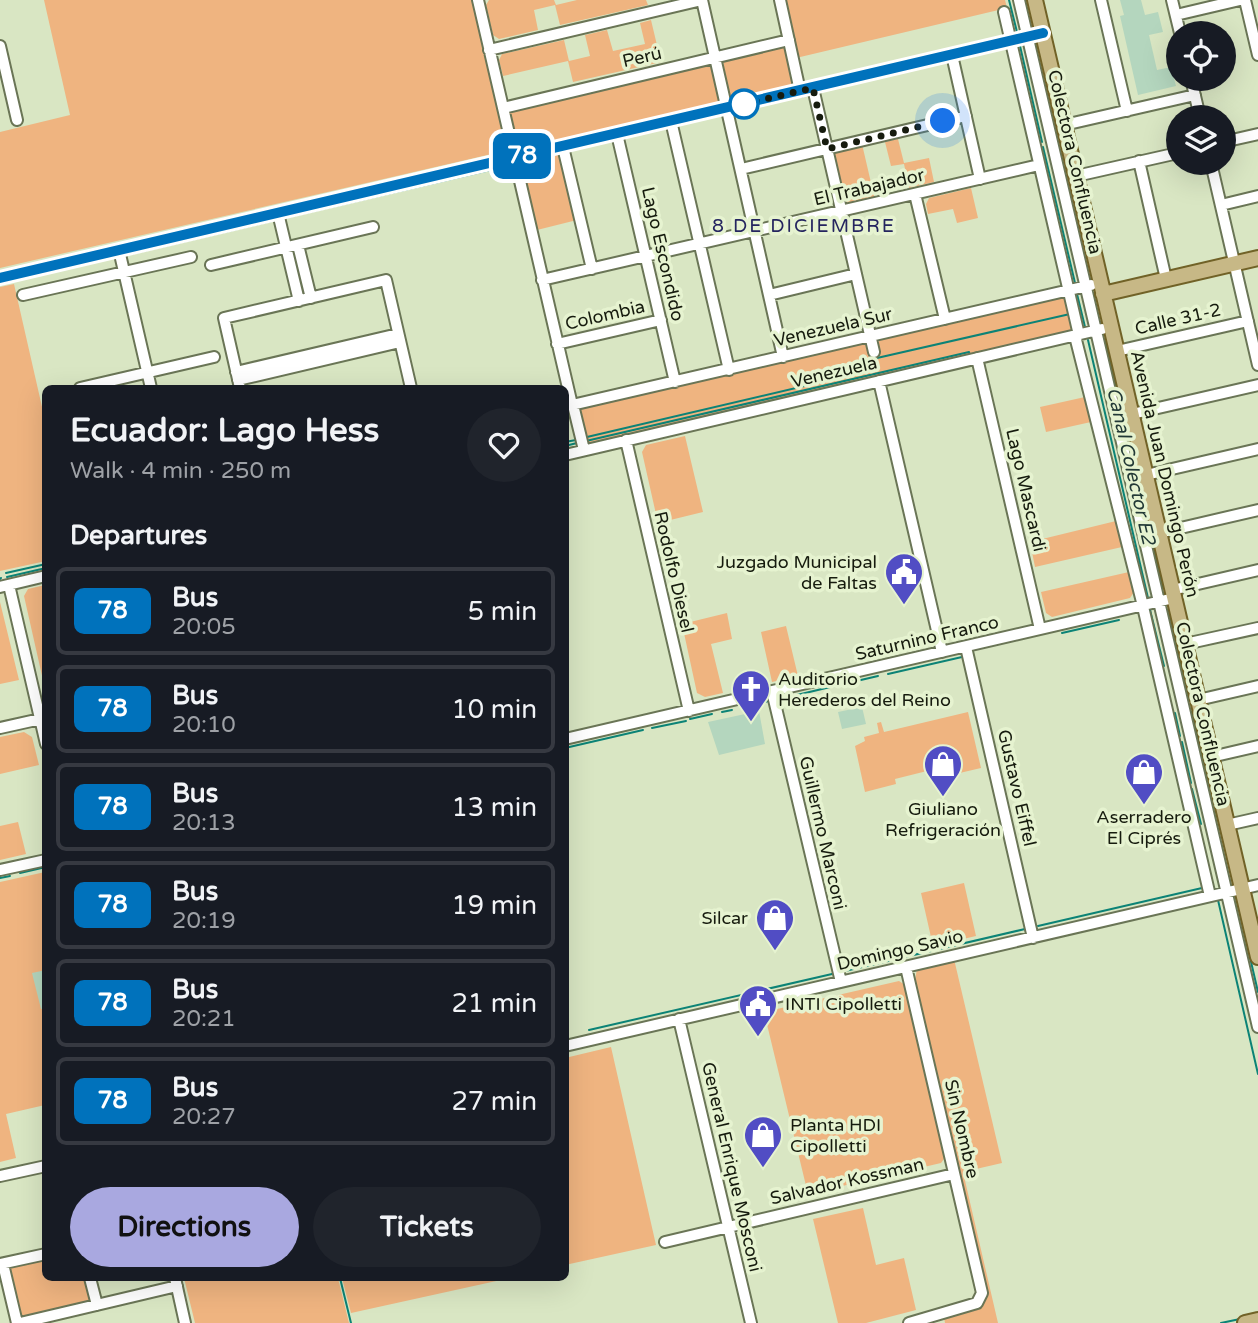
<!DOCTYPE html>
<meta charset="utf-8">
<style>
:root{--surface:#171b24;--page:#20242c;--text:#f1f3f6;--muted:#9ea1a6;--line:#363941;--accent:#a9a8e0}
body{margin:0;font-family:"Varela Round",sans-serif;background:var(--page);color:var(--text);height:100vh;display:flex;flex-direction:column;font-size:26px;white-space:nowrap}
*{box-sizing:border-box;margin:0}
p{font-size:23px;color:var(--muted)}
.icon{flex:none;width:38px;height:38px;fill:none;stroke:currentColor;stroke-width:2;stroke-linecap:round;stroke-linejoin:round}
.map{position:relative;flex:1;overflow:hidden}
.panel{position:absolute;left:42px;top:385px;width:527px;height:896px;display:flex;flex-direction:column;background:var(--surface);border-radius:10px;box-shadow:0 7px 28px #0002}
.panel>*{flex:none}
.badge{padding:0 14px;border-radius:10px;font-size:24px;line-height:46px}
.fabs{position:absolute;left:1166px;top:21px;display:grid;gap:14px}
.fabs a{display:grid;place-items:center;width:70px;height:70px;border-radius:50%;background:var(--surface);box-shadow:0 7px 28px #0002;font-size:35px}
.you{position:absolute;width:35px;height:35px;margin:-18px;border:5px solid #fff;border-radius:50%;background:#1a73e8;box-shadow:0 0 0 10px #1a73e833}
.map>.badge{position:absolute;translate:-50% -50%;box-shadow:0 0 0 4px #fff}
h2{padding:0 28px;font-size:26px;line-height:63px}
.round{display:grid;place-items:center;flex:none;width:74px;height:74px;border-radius:37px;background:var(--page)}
.head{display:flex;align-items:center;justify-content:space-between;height:119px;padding:0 28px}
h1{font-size:33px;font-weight:800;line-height:52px}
.button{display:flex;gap:14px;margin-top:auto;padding:14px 28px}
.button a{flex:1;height:80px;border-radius:42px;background:var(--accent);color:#111;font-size:28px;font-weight:800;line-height:80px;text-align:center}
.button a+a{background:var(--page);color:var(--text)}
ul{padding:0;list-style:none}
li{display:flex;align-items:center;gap:21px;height:88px;margin:0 14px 10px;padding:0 14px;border:4px solid var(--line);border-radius:10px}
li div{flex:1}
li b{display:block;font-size:26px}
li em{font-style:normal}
li .badge{min-width:77px;font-weight:700;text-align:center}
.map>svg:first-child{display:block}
.green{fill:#efb480}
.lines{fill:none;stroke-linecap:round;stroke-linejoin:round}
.stream{stroke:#0c8376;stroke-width:2}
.building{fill:#b4d6be}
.minor-casing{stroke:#6a7556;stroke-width:14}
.major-casing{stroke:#716227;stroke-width:18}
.minor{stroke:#fff;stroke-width:10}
.major{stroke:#c7b886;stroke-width:14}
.line-casing{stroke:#fff;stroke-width:16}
.line{stroke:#0072bc;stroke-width:10}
.walk{stroke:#161b0e;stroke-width:7;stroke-dasharray:0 12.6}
.stop-dot{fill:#fff;stroke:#0072bc;stroke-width:3.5}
.labels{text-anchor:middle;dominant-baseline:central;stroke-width:7;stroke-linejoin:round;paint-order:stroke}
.street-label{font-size:18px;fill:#161b0e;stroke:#e6f3d0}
.poi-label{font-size:18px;fill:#161b0e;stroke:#e6f3d0;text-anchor:start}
.neighbourhood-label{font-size:19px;letter-spacing:2px;fill:#25255f;stroke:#e6f3d0}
.water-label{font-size:19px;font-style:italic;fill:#223936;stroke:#e6f3d0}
</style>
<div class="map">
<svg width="1258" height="1323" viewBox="0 0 1258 1323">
<rect width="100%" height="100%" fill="#d9e6c3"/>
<path class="green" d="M44,0H474L509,150L0,268V132L70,115Z
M489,0H554L556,5L577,0H646L648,5L560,25L555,5L534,10L538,30L499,39L493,35L486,5Z
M782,0H1005L1007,8L796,58Z
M651,20L661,62L573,82L568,61L503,76L499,60L502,54L564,40L569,61L590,56L585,35L607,30L613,51L645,44L640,23Z
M783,45L794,83L792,85L734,99L729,97L723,61Z
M708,63L712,67L719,100L716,103L517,149L508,111Z
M898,139L904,163L929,158L934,182L909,188L904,164L891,166L885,142Z
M862,144L875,200L846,204L834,154L835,151Z
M559,153L577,220L533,231L519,162Z
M971,188L978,218L957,223L953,209L928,214L926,204L929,198Z
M14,284L45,420L46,561L0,571V287Z
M1064,296L1072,328L1069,331L581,445L573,409L864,343H877L881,339Z
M1085,397L1091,422L1046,432L1040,407Z
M685,436L703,512L658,523L642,452L646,445Z
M1116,521L1122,547L1035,567L1030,542Z
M1129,572L1134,592L1130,598L1052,617L1046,613L1041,592Z
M45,585H46L45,689L24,596L28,589Z
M0,602L19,680L0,684Z
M727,613L732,639L711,644L723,693L705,697L697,693L682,624Z
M786,626L798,676L772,682L761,632Z
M968,712L981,768L934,779L931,770L895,779L896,784L865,792L855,746L865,741L864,737L879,733L877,723L881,722L884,732Z
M24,732L32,737L39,765L0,774V737Z
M18,822L26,854L0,860V826Z
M45,872V1105L6,1114L16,1158L0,1162V882Z
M964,883L976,936L933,946L921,893Z
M954,959L1002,1163L963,1172L998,1323H945L944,1318L981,1307L987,1298L915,980L917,969Z
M899,981L905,985L946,1156L941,1163L808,1194L764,1012Z
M611,1047L656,1245L565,1265V1058Z
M863,1208L876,1265L904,1258L916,1310L866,1323H838L813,1219Z
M45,1257L46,1278H87L92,1300L90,1303L23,1318L20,1317L9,1267Z
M184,1278H338L349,1323H195Z
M342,1278H510L351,1313Z"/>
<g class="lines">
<path class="stream" d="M1009,0L1017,32
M1020,46L1042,142
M1043,147L1075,283
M283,218L512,165
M130,254L275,220
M0,272L507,153
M0,284L114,257
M1077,294L1085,327
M1088,340L1148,598
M1106,342L1163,587
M587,437L864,372L877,358L1070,314
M586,441L969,352L970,356
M565,442L576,440
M565,446L577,443
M6,573L46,564
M7,577L46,568
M0,579L1,578
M1150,610L1164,666
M1169,611L1190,701
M1062,633L1119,620
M888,674L962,657
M848,683L878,676
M780,699L843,684
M742,707L769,701
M722,712L732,710
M1192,712L1233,881
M1175,713L1180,736
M690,719L712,714
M652,728L686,721
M1182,742L1191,783
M565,748L643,730
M1192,789L1201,824
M20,873L46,867
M0,878L10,876
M1236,897L1258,992
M1218,900L1258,1074
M1038,926L1202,888
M845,971L1025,929
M589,1030L832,974
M340,1278L351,1323
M1221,1323L1240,1319"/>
</g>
<path class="building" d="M1120,0H1141L1145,15L1158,12L1163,32L1149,35L1157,70L1171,67L1176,86L1138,95L1120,16L1124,15Z
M862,707L866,724L842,729L838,712Z
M759,711L765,744L719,755L708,722Z
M46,970V1008L41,1009L32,973Z"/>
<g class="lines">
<defs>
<path id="minor" d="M478,0L572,405L1091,285
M702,0L783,357
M780,0L800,91
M1019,0L1258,1027
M1101,0L1127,111
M1172,0L1180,33
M1245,0L1258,55
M1004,12L1079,335
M1176,15L1240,0
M0,46L17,120
M489,50L702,0
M952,55L980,179
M1191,79L1200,117
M813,88L874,352
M503,108L789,40
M671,121L729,370
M1064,125L1195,95
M617,134L675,382
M1223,142L1258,134
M563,147L592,269
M1139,161L1166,279
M1211,163L1258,365
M741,169L966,116
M1076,176L1178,153
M915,194L945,319
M1221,205L1258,196
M278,213L299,301
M298,245L311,298
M119,250L151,388
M211,265L373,227
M0,278L1043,33
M542,280L1039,165
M23,295L191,257
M769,295L856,274
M1075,336L1141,598L1210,896
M557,344L661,320
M1117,351L1248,321
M977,358L1040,629
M236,372L398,334
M238,380L400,342
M879,381L942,652
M80,388L214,357
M240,388L224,318L386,280L411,388
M573,405L584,450
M1132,414L1258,385
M626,440L689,711
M565,455L1102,329
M1146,475L1258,449
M1159,533L1258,510
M9,585L46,744
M0,587L46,576
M1172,590L1258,570
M1185,644L1258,628
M966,647L1033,938
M772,691L841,982
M1198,700L1258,686
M0,728L45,718
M565,739L1174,598
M1211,757L1258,746
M1227,825L1258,818
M0,870L46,860
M906,967L982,1293L977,1303L909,1323
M679,1019L751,1323
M565,1046L1258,885
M0,1176L46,1166
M665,1242L954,1174
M0,1264L46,1254
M3,1264L17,1323
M90,1278L97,1305
M175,1278L185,1323
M20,1323L177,1286"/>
<path id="major" d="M1035,0L1258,957
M1103,294L1258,258
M1245,1323L1258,1320"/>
</defs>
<use href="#minor" class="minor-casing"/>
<use href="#major" class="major-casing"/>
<use href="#minor" class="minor"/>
<use href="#major" class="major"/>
</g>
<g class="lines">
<defs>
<path id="line" d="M0,278L1043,33"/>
</defs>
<use href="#line" class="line-casing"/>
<use href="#line" class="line"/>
<path class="walk" d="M744,104L813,88L827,149L943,121"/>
</g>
<defs>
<symbol id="civic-pin" viewBox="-11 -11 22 30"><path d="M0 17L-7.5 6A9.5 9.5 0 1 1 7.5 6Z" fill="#514dc4" stroke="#e6f3d0"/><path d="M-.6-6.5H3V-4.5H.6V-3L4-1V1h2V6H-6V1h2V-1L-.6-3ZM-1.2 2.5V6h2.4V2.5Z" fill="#fff"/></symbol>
<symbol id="church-pin" viewBox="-11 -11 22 30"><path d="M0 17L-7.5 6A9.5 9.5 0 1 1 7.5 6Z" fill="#514dc4" stroke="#e6f3d0"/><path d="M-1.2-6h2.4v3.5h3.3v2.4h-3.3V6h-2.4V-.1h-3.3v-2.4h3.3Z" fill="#fff"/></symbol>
<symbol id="shop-pin" viewBox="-11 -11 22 30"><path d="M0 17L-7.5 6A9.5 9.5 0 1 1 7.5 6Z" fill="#514dc4" stroke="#e6f3d0"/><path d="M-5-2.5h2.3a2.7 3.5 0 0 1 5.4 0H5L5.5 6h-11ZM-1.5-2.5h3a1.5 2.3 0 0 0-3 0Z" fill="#fff"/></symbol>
</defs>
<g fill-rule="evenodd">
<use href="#civic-pin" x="882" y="550" width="44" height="60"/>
<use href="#church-pin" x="729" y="667" width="44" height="60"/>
<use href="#shop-pin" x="921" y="742" width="44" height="60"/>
<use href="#shop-pin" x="1122" y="750" width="44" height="60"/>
<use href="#shop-pin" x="753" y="896" width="44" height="60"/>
<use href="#civic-pin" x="736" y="982" width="44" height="60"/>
<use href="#shop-pin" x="741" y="1113" width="44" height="60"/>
</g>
<circle class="stop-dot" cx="744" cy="104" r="14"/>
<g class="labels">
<g class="street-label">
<text transform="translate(642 57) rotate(-13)">Perú</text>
<text transform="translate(1075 162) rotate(77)">Colectora Confluencia</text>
<text transform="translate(869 187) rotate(-13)">El Trabajador</text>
<text transform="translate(663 254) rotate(77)">Lago Escondido</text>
<text transform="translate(605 315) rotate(-13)">Colombia</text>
<text transform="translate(1178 319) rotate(-13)">Calle 31-2</text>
<text transform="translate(833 327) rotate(-13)">Venezuela Sur</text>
<text transform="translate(834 372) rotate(-13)">Venezuela</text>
<text transform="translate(1165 474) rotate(77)">Avenida Juan Domingo Perón</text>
<text transform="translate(1026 490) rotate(77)">Lago Mascardi</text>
<text transform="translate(674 572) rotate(77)">Rodolfo Diesel</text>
<text transform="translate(927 638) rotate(-13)">Saturnino Franco</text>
<text transform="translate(1203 714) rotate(77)">Colectora Confluencia</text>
<text transform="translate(1017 788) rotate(77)">Gustavo Eiffel</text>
<text transform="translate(823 833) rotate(77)">Guillermo Marconi</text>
<text transform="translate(900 950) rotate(-13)">Domingo Savio</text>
<text transform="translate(962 1129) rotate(77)">Sin Nombre</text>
<text transform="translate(732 1167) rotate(77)">General Enrique Mosconi</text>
<text transform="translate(847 1181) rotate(-13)">Salvador Kossman</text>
</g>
<g class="poi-label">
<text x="877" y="562" text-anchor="end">Juzgado Municipal<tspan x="877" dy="21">de Faltas</tspan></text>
<text x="778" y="679">Auditorio<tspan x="778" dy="21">Herederos del Reino</tspan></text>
<text x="943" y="809" text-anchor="middle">Giuliano<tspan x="943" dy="21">Refrigeración</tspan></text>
<text x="1144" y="817" text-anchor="middle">Aserradero<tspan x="1144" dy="21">El Ciprés</tspan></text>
<text x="748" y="918" text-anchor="end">Silcar</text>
<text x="785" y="1004">INTI Cipolletti</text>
<text x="790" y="1125">Planta HDI<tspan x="790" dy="21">Cipolletti</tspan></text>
</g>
<g class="neighbourhood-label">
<text x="804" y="226">8 DE DICIEMBRE</text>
</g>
<g class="water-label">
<text transform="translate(1131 466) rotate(77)">Canal Colector E2</text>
</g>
</g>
</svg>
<div class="fabs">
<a><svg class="icon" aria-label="locate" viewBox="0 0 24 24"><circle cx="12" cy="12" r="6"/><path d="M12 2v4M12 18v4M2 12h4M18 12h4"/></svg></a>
<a><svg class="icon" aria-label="layers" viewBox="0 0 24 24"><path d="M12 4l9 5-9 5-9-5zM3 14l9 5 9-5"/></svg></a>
</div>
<div class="you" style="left:943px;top:121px"></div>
<b class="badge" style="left:522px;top:156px;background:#0072bc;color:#fff">78</b>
<section class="panel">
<div class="head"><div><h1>Ecuador: Lago Hess</h1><p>Walk · 4 min · 250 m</p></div><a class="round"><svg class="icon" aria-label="heart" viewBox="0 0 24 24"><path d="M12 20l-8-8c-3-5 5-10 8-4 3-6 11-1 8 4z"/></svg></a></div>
<h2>Departures</h2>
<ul>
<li><span class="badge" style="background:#0072bc;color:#fff">78</span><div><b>Bus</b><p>20:05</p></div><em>5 min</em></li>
<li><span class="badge" style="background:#0072bc;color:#fff">78</span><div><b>Bus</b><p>20:10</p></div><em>10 min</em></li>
<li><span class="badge" style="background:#0072bc;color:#fff">78</span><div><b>Bus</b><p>20:13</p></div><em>13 min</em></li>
<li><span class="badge" style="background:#0072bc;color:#fff">78</span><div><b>Bus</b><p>20:19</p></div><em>19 min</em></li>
<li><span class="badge" style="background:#0072bc;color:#fff">78</span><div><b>Bus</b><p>20:21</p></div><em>21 min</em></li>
<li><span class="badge" style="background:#0072bc;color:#fff">78</span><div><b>Bus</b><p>20:27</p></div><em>27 min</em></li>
</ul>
<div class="button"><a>Directions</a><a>Tickets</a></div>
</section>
</div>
